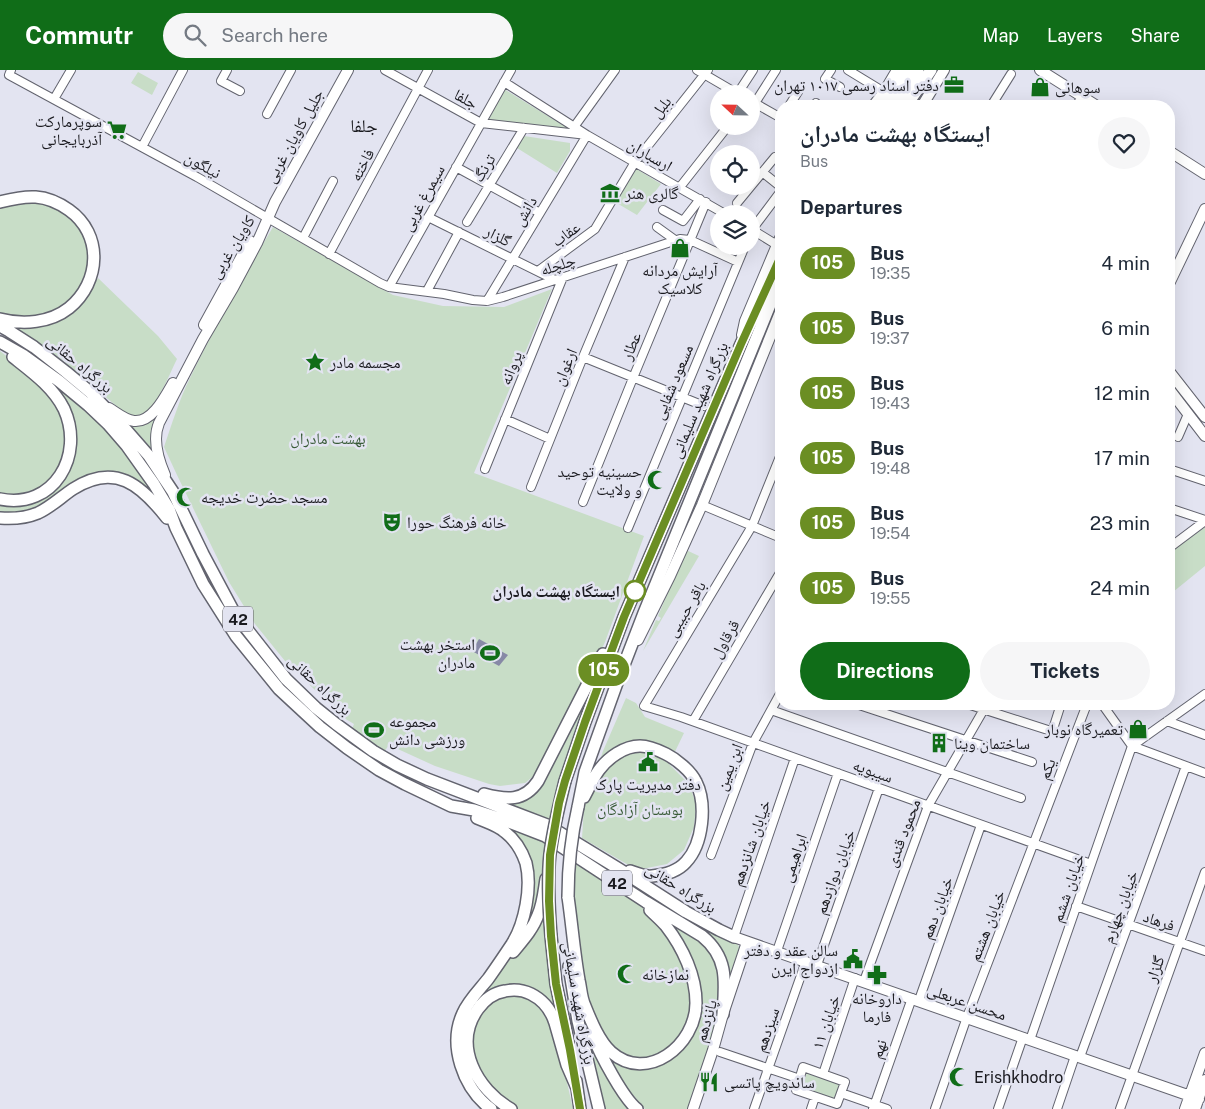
<!DOCTYPE html>
<meta charset="utf-8">
<style>
:root{--surface:#fff;--page:#f6f6f7;--text:#1f2937;--muted:#747a83;--accent:#106d18}
body{margin:0;font-family:"Public Sans","Noto Naskh Arabic",sans-serif;background:var(--page);color:var(--text);height:100vh;display:flex;flex-direction:column;font-size:19px;white-space:nowrap}
*{box-sizing:border-box;margin:0}
p{font-size:16px;color:var(--muted)}
.icon{flex:none;width:28px;height:28px;fill:none;stroke:currentColor;stroke-width:2;stroke-linecap:round;stroke-linejoin:round}
.map{position:relative;flex:1;overflow:hidden}
.sheet{position:absolute;left:775px;top:30px;width:400px;height:610px;display:flex;flex-direction:column;background:var(--surface);border-radius:20px;box-shadow:0 5px 20px #0002}
.sheet>*{flex:none}
.badge{padding:0 10px;border-radius:16px;font-size:18px;line-height:32px}
.needle{width:32px;rotate:292deg}
.fabs{position:absolute;left:710px;top:15px;display:grid;gap:10px}
.fabs a{display:grid;place-items:center;width:50px;height:50px;border-radius:50%;background:var(--surface);box-shadow:0 5px 20px #0002;font-size:25px}
.map>.badge{position:absolute;translate:-50% -50%;box-shadow:0 0 0 2px #fff}
h2{padding:0 25px;font-size:19px;line-height:45px}
.round{display:grid;place-items:center;flex:none;width:52px;height:52px;border-radius:26px;background:var(--page)}
.summary{display:flex;align-items:center;justify-content:space-between;height:85px;padding:0 25px}
h1{font-size:24px;font-weight:700;line-height:38px}
.button{display:flex;gap:10px;margin-top:auto;padding:10px 25px}
.button a{flex:1;height:58px;border-radius:30px;background:var(--accent);color:#fff;font-size:20px;font-weight:700;line-height:58px;text-align:center}
.button a+a{background:var(--page);color:var(--text)}
ul{padding:0;list-style:none}
li{display:flex;align-items:center;gap:15px;height:65px;padding:0 25px}
li div{flex:1}
li b{display:block;font-size:19px}
li em{font-style:normal}
li .badge{min-width:55px;font-weight:700;text-align:center}
header{display:flex;align-items:center;gap:30px;box-sizing:border-box;height:70px;padding:0 25px;background:var(--accent);color:#fff}
header strong{font-size:24px}
nav{display:flex;gap:28px;margin-inline-start:auto;font-size:18px}
.search{width:350px;height:45px;background:var(--page);display:flex;align-items:center;gap:12px;box-sizing:border-box;padding:0 18px;border-radius:28px;color:var(--muted);font-size:19px}
.map>svg:first-child{display:block}
.green{fill:#c8ddc7}
.water{fill:#8789a6}
.lines{fill:none;stroke-linecap:round;stroke-linejoin:round}
.minor-casing{stroke:#63646f;stroke-width:10}
.major-casing{stroke:#63646f;stroke-width:12}
.highway-casing{stroke:#63646f;stroke-width:14}
.minor{stroke:#fff;stroke-width:8}
.major{stroke:#fff;stroke-width:10}
.highway{stroke:#fff;stroke-width:11}
.highway-bridge-casing{stroke:#63646f;stroke-width:14;stroke-linecap:butt}
.highway-bridge{stroke:#fff;stroke-width:11}
.line-casing{stroke:#fff;stroke-width:11}
.line{stroke:#6b8e23;stroke-width:8}
.stop-dot{fill:#fff;stroke:#6b8e23;stroke-width:2.5}
.labels{text-anchor:middle;dominant-baseline:central;stroke-width:5;stroke-linejoin:round;paint-order:stroke}
.shield{fill:#e3e4f1;stroke:#56575e;stroke-width:1}
.shield-label{font-size:15px;font-weight:bold;fill:#1a1a1f}
.poi-label{font-size:16px;fill:#1a1a1f;stroke:#e3e4f1;text-anchor:start}
.street-label{font-size:16px;fill:#1a1a1f;stroke:#e3e4f1}
.park-label{font-size:16px;fill:#385b37;stroke:#e3e4f1}
.stop-label{font-size:16px;font-weight:bold;fill:#1a1a1f;stroke:#e3e4f1;text-anchor:end}
.neighbourhood-label{font-size:18px;fill:#1a1a1f;stroke:#e3e4f1}
</style>
<header>
<strong>Commutr</strong>
<div class="search"><svg class="icon" aria-label="search" viewBox="0 0 24 24"><circle cx="10" cy="10" r="6"/><path d="M15 15l6 6"/></svg>Search here</div>
<nav><a>Map</a><a>Layers</a><a>Share</a></nav>
</header>
<div class="map">
<svg width="1205" height="1039" viewBox="0 0 1205 1039">
<rect width="100%" height="100%" fill="#e3e4f1"/>
<path class="green" d="M138,2L158,13L152,25L131,13Z
M504,19L569,59L488,50Z
M524,66L570,73V81L557,103L517,78Z
M635,98L661,114L637,145L615,132Z
M38,129L71,145L90,174L87,207L73,230L46,246L0,247V135Z
M273,157L393,225L443,236L504,237L552,219L474,403L644,466L605,572L585,614L541,700L525,713L500,716L489,714L435,696L389,675L384,682L352,659L354,654L344,648L285,591L255,554L229,512L177,405L164,377C172,354 179,330 190,308C215,256 244,206 273,157Z
M98,208L158,266L177,289C169,304 152,354 130,346C126,345 122,341 120,339C85,310 51,277 11,256H32L53,253L74,239L83,229Z
M0,281L41,313L63,346L68,378L53,410L26,427H0Z
M31,295L95,347L130,388L152,420L166,444L117,405L28,441L0,444V432L45,425L73,365Z
M157,342L158,346V392L125,350Z
M1205,457V496L1173,522L1169,518V483Z
M686,480L699,486L643,581L656,550L659,551L661,548L658,546Z
M609,576L579,660L558,711L550,752L488,728L525,727Z
M626,628L636,633L645,647L684,663L669,694L689,714L696,734L694,757L684,780L667,794L637,800L582,768L584,738L603,681Z
M481,745L547,771L540,835L535,848L517,869L527,791Z
M574,787L619,818L654,847L679,880L694,928L682,968L651,989H630L613,980L591,942L577,884L573,845Z
M627,808L726,867L737,873L740,879L725,935L721,886L623,814Z
M544,829L568,989L549,936L508,918L473,943L470,996L506,1039H499L493,1035L485,1029L473,1012L462,958L472,936L526,870Z
M658,844L687,859L713,881L722,920L716,957L688,1039H645L616,1005L600,971L625,993L677,982L699,924Z
M510,922L539,932L556,964L573,1039H517L502,1032L478,1004L470,965L484,934Z
M581,938L594,976L630,1039H604L583,957Z
M807,1002L840,1013L834,1030L802,1019Z"/>
<path class="water" d="M479,569L508,585L499,596L472,581Z"/>
<g class="lines">
<defs>
<path id="minor" d="M11,0L9,5L197,107L380,213L389,217L444,224L473,230L487,231L503,227L680,169L690,170L738,192
M227,0L221,11L240,21
M385,0L481,53L587,65L725,144
M697,0L738,24
M831,0L825,9L840,17
M848,0L884,22
M738,23L753,0
M54,29L71,0
M751,31L781,48
M755,33L776,0
M789,36L801,17
M814,36L816,33
M991,36L1011,4
M1076,36L1082,27
M267,44L291,0
M574,57L615,0
M142,77L183,0
M456,97L540,143
M762,102L781,117
M751,116L775,87
M680,117L728,56
M737,133L751,116
M663,140L683,151L700,129
M428,147L555,210
M467,152L524,58
M657,157L675,170
M751,159L777,175
M751,161L781,121
M303,168L333,111
M329,184L428,0
M538,201L595,159L635,92L708,0
M389,217L511,0
M427,221L459,162
M487,231L587,65L504,12
M583,287L704,336
M505,349L550,369
M1178,367L1188,344
M781,384L752,456L644,636L681,647L1091,794
M485,399L563,207
M1169,399L1205,411
M531,417L583,287L625,187
M583,432L633,308L706,132
M702,435L781,468
M1169,438L1205,450
M628,458L745,176
M1169,478L1205,451
M856,634L1032,692
M967,634L1051,661L1053,659L1061,634
M1102,634L1132,676
M771,640L1021,728
M693,651L781,501
M1167,651L1205,665
M1132,676L1205,624
M1132,676L1205,703
M711,785L753,673L781,622
M1076,836L1205,881
M734,867L795,688
M777,881L838,703
M817,895L879,718
M864,911L928,736L987,634
M919,930L981,755
M1030,970L1132,676
M720,982L800,1009
M1080,987L1186,696
M803,997L845,1012L837,1034L796,1020Z
M823,1004L855,908
M841,1023L887,1039
M754,1039L806,891
M811,1039L815,1027
M873,1039L912,928
M935,1039L967,947L1087,634
M998,1039L1023,967
M1057,1039L1075,986
M1120,1039L1205,802"/>
<path id="major" d="M1040,0L1097,36
M873,36L884,22L897,0
M922,36L944,0
M1169,81L1205,104
M1169,214L1205,139
M204,255L250,171
M742,265L745,251L777,175L781,166
M1169,301L1205,347
M1169,319L1205,366
M109,338C117,343 125,350 134,351C152,353 165,327 173,313
M165,405C158,389 152,370 159,353L203,269L233,218L257,173L275,132L348,0
M638,570L670,506L702,435L781,240
M734,867L1199,1029
M693,1039L713,980L723,944L747,872
M1185,1039L1205,983
M1195,1039L1205,1010"/>
<path id="highway" d="M883,36L908,0
M895,36L918,0
M906,36L931,0
M0,132C27,125 45,123 69,140C103,164 101,212 69,238C50,253 23,255 0,249
M0,256L9,261L34,277L66,302L90,322L121,354L149,386L173,422L203,484L235,544L286,609L316,638L336,654L373,681L397,695L427,709L547,755L619,799L686,842L719,860L734,867
M0,272L23,285L59,311L88,335L108,354L127,376L154,414L169,439L176,458L203,514L236,566L279,619L320,657L347,678L379,700L405,714L451,736L474,740L504,750L545,766L646,832L702,866C729,888 725,913 723,944
M0,429C54,440 85,385 64,339C53,317 32,302 13,287
M0,448C13,449 26,448 38,443C51,437 61,427 73,419C115,392 141,415 167,448
M565,711L585,652L624,547L741,274L781,186
M484,724C506,730 524,732 538,711L603,584
M584,727C589,718 593,708 599,700C608,688 624,676 640,676C649,676 658,680 666,684C676,689 691,701 696,712C707,734 703,774 686,792C678,801 664,805 652,806C645,807 636,803 630,801
M578,737L585,702L617,613L644,543L781,208
M477,748C486,752 497,755 505,762C514,769 522,781 526,793C532,817 525,853 512,874C504,886 496,898 488,909C480,919 468,931 463,943C448,975 463,1018 491,1039
M568,827C572,854 574,882 579,910C581,918 581,928 585,936C591,951 599,971 611,982C647,1014 696,975 696,933C696,906 683,878 666,856C662,851 655,845 650,840
M551,866L556,914L568,971
M513,882C523,870 533,859 538,845C543,834 544,821 546,809
M569,896L578,951L599,1039
M593,966C600,984 623,1028 637,1039
M576,1011L580,1039
M511,1039C477,1020 452,975 478,939C485,929 493,923 505,921C514,919 523,920 531,924C543,930 551,940 555,953L567,995L577,1018"/>
</defs>
<use href="#minor" class="minor-casing"/>
<use href="#major" class="major-casing"/>
<use href="#highway" class="highway-casing"/>
<use href="#minor" class="minor"/>
<use href="#major" class="major"/>
<use href="#highway" class="highway"/>
<defs>
<path id="highway-bridge" d="M568,827C568,796 571,767 578,737
M551,866C549,840 547,810 550,784C553,760 559,735 565,711"/>
</defs>
<use href="#highway-bridge" class="highway-bridge-casing"/>
<use href="#highway-bridge" class="highway-bridge"/>
</g>
<g class="lines">
<defs>
<path id="line" d="M580,1039L570,980L556,914L551,866L549,831L550,785L559,733L565,711L585,652L624,547L741,274L781,186"/>
</defs>
<use href="#line" class="line-casing"/>
<use href="#line" class="line"/>
</g>
<defs>
<symbol id="office-bare" viewBox="-9 -9 18 18"><path d="M-6-3h4V-5.5h4V-3h4V5H-6ZM-1-4.5V-3h2v-1.5ZM-6 0V1H6V0Z" fill="#106d18" stroke="#e3e4f1" stroke-width="2.5" paint-order="stroke"/></symbol>
<symbol id="shop-bare" viewBox="-9 -9 18 18"><path d="M-5-2.5h2.3a2.7 3.5 0 0 1 5.4 0H5L5.5 6h-11ZM-1.5-2.5h3a1.5 2.3 0 0 0-3 0Z" fill="#106d18" stroke="#e3e4f1" stroke-width="2.5" paint-order="stroke"/></symbol>
<symbol id="supermarket-bare" viewBox="-9 -9 18 18"><path d="M-6-5.5h2.5l.6 2H6L4.5 2H-2.5L-4.4-4H-6ZM-1.5 3.2a1.3 1.3 0 1 0 .1 0ZM3 3.2a1.3 1.3 0 1 0 .1 0Z" fill="#106d18" stroke="#e3e4f1" stroke-width="2.5" paint-order="stroke"/></symbol>
<symbol id="museum-bare" viewBox="-9 -9 18 18"><path d="M0-6L6-3V-2H-6V-3ZM-5-1h2V3h-2ZM-1-1h2V3h-2ZM3-1h2V3H3ZM-6 4H6V6H-6Z" fill="#106d18" stroke="#e3e4f1" stroke-width="2.5" paint-order="stroke"/></symbol>
<symbol id="sight-bare" viewBox="-9 -9 18 18"><path d="M0-6L1.8-2.2L6-1.7L2.9 1.2L3.7 5.4L0 3.3L-3.7 5.4L-2.9 1.2L-6-1.7L-1.8-2.2Z" fill="#106d18" stroke="#e3e4f1" stroke-width="2.5" paint-order="stroke"/></symbol>
<symbol id="mosque-bare" viewBox="-9 -9 18 18"><path d="M3.5-4.9A6 6 0 1 0 3.5 4.9A5 5 0 1 1 3.5-4.9Z" fill="#106d18" stroke="#e3e4f1" stroke-width="2.5" paint-order="stroke"/></symbol>
<symbol id="theatre-bare" viewBox="-9 -9 18 18"><path d="M-5-5.5Q0-4 5-5.5V0Q5 5 0 6Q-5 5-5 0ZM-3.3-2.5H-1v1.5H-3.3ZM1-2.5H3.3v1.5H1ZM-2.8 1Q0 5.5 2.8 1Z" fill="#106d18" stroke="#e3e4f1" stroke-width="2.5" paint-order="stroke"/></symbol>
<symbol id="stadium-bare" viewBox="-9 -9 18 18"><path d="M0-5a6.5 5 0 1 0 0 10a6.5 5 0 1 0 0-10ZM-3.5-1.8h7v3.6h-7Z" fill="#106d18" stroke="#e3e4f1" stroke-width="2.5" paint-order="stroke"/></symbol>
<symbol id="building-bare" viewBox="-9 -9 18 18"><path d="M-4-6H4V6H1V3H-1V6H-4ZM-2.5-4.3h1.7v1.8h-1.7ZM.8-4.3h1.7v1.8H.8ZM-2.5-1h1.7V.8h-1.7ZM.8-1h1.7V.8H.8Z" fill="#106d18" stroke="#e3e4f1" stroke-width="2.5" paint-order="stroke"/></symbol>
<symbol id="civic-bare" viewBox="-9 -9 18 18"><path d="M-.6-6.5H3V-4.5H.6V-3L4-1V1h2V6H-6V1h2V-1L-.6-3ZM-1.2 2.5V6h2.4V2.5Z" fill="#106d18" stroke="#e3e4f1" stroke-width="2.5" paint-order="stroke"/></symbol>
<symbol id="pharmacy-bare" viewBox="-9 -9 18 18"><path d="M-2-6h4v4h4v4h-4v4h-4v-4h-4v-4h4Z" fill="#106d18" stroke="#e3e4f1" stroke-width="2.5" paint-order="stroke"/></symbol>
<symbol id="restaurant-bare" viewBox="-9 -9 18 18"><path d="M-5-6h1v4h1v-4h1v4h1v-4h1v5L-1.5 .5V6h-2V.5L-5-1ZM5-6V6H3V1.5H1.5Q1.5-4 5-6Z" fill="#106d18" stroke="#e3e4f1" stroke-width="2.5" paint-order="stroke"/></symbol>
</defs>
<g fill-rule="evenodd">
<use href="#office-bare" x="940" y="1" width="28" height="28"/>
<use href="#shop-bare" x="1026" y="3" width="28" height="28"/>
<use href="#supermarket-bare" x="103" y="46" width="28" height="28"/>
<use href="#museum-bare" x="596" y="109" width="28" height="28"/>
<use href="#shop-bare" x="666" y="164" width="28" height="28"/>
<use href="#sight-bare" x="301" y="278" width="28" height="28"/>
<use href="#mosque-bare" x="643" y="396" width="28" height="28"/>
<use href="#mosque-bare" x="172" y="413" width="28" height="28"/>
<use href="#theatre-bare" x="378" y="438" width="28" height="28"/>
<use href="#stadium-bare" x="476" y="569" width="28" height="28"/>
<use href="#shop-bare" x="1124" y="645" width="28" height="28"/>
<use href="#stadium-bare" x="360" y="646" width="28" height="28"/>
<use href="#building-bare" x="925" y="659" width="28" height="28"/>
<use href="#civic-bare" x="634" y="678" width="28" height="28"/>
<use href="#civic-bare" x="839" y="875" width="28" height="28"/>
<use href="#mosque-bare" x="613" y="890" width="28" height="28"/>
<use href="#pharmacy-bare" x="863" y="891" width="28" height="28"/>
<use href="#mosque-bare" x="945" y="993" width="28" height="28"/>
<use href="#restaurant-bare" x="695" y="998" width="28" height="28"/>
</g>
<circle class="stop-dot" cx="635" cy="521" r="10"/>
<g class="labels">
<g class="shield">
<rect x="223" y="536.5" width="30" height="25" rx="4"/>
<rect x="602" y="800.5" width="30" height="25" rx="4"/>
</g>
<g class="shield-label">
<text x="238" y="549">42</text>
<text x="617" y="813">42</text>
</g>
<g class="poi-label">
<text x="939" y="15" text-anchor="end">دفتر اسناد رسمی ۱۰۱۷ تهران</text>
<text x="1055" y="17">سوهانى</text>
<text x="102" y="51" text-anchor="end">سوپرمارکت<tspan x="102" dy="18">آذربایجانی</tspan></text>
<text x="625" y="123">گالری هنر</text>
<text x="680" y="200" text-anchor="middle">آرایش مردانه<tspan x="680" dy="18">کلاسیک</tspan></text>
<text x="330" y="292">مجسمه مادر</text>
<text x="642" y="401" text-anchor="end">حسینیه توحید<tspan x="642" dy="18">و ولایت</tspan></text>
<text x="201" y="427">مسجد حضرت خدیجه</text>
<text x="407" y="452">خانه فرهنگ حورا</text>
<text x="475" y="574" text-anchor="end">استخر بهشت<tspan x="475" dy="18">مادران</tspan></text>
<text x="389" y="651">مجموعه<tspan x="389" dy="18">ورزشی دانش</tspan></text>
<text x="1123" y="659" text-anchor="end">تعمیرگاه نوبار</text>
<text x="954" y="673">ساختمان وینا</text>
<text x="648" y="714" text-anchor="middle">دفتر مدیریت پارک</text>
<text x="838" y="880" text-anchor="end">سالن عقد و دفتر<tspan x="838" dy="18">ازدواج ایرن</tspan></text>
<text x="642" y="904">نمازخانه</text>
<text x="877" y="928" text-anchor="middle">داروخانه<tspan x="877" dy="18">فارما</tspan></text>
<text x="974" y="1007">Erishkhodro</text>
<text x="724" y="1012">ساندویچ پاتسی</text>
</g>
<g class="street-label">
<text transform="translate(466 29) rotate(29)">جلفا</text>
<text transform="translate(661 37) rotate(-51)">بلبل</text>
<text transform="translate(294 66) rotate(-61)">جلیل کاویان غربی</text>
<text transform="translate(650 85) rotate(30)">ارسباران</text>
<text transform="translate(203 95) rotate(29)">نیلگون</text>
<text transform="translate(362 95) rotate(-62)">فاخته</text>
<text transform="translate(484 98) rotate(-59)">ترنگ</text>
<text transform="translate(423 128) rotate(-61)">سیمرغ غربی</text>
<text transform="translate(525 141) rotate(-59)">دانش</text>
<text transform="translate(566 164) rotate(-36)">عقاب</text>
<text transform="translate(498 166) rotate(27)">گلزار</text>
<text transform="translate(232 177) rotate(-58)">کاویان غربی</text>
<text transform="translate(558 195) rotate(-18)">چلچله</text>
<text transform="translate(631 276) rotate(-68)">عطار</text>
<text transform="translate(80 294) rotate(40)">بزرگراه حقانی</text>
<text transform="translate(565 297) rotate(-68)">ارغوان</text>
<text transform="translate(511 298) rotate(-68)">پروانه</text>
<text transform="translate(673 312) rotate(-67)">مسعود شفاپی</text>
<text transform="translate(699 330) rotate(-67)">بزرگراه شهید سلیمانی</text>
<text transform="translate(686 539) rotate(-59)">باقر حبیبی</text>
<text transform="translate(725 569) rotate(-60)">قرقاول</text>
<text transform="translate(320 615) rotate(43)">بزرگراه حقانی</text>
<text transform="translate(729 697) rotate(-69)">ابن یمین</text>
<text transform="translate(1047 699) rotate(-69)">یکم</text>
<text transform="translate(873 701) rotate(20)">سیبویه</text>
<text transform="translate(903 763) rotate(-69)">محمود قندی</text>
<text transform="translate(751 773) rotate(-71)">خیابان شانزدهم</text>
<text transform="translate(794 788) rotate(-71)">ابراهیمی</text>
<text transform="translate(835 802) rotate(-70)">خیابان دوازدهم</text>
<text transform="translate(681 818) rotate(32)">بزرگراه حقانی</text>
<text transform="translate(1068 818) rotate(-71)">خیابان ششم</text>
<text transform="translate(1120 837) rotate(-70)">خیابان چهارم</text>
<text transform="translate(937 838) rotate(-70)">خیابان دهم</text>
<text transform="translate(1159 851) rotate(19)">فرهاد</text>
<text transform="translate(987 856) rotate(-69)">خیابان هشتم</text>
<text transform="translate(1155 899) rotate(-70)">گلزار</text>
<text transform="translate(967 932) rotate(19)">محسن عربعلی</text>
<text transform="translate(579 933) rotate(80)">بزرگراه شهید سلیمانی</text>
<text transform="translate(706 951) rotate(-74)">پانزدهم</text>
<text transform="translate(826 952) rotate(-71)">خیابان ۱۱</text>
<text transform="translate(767 960) rotate(-71)">سیزدهم</text>
<text transform="translate(879 979) rotate(-71)">نهم</text>
</g>
<g class="park-label">
<text x="328" y="368">بهشت مادران</text>
<text x="640" y="739">بوستان آزادگان</text>
</g>
<g class="stop-label">
<text x="620" y="521">ایستگاه بهشت مادران</text>
</g>
<g class="neighbourhood-label">
<text x="364" y="55">جلفا</text>
</g>
</g>
</svg>
<div class="fabs">
<a><svg class="needle" viewBox="-14 -14 28 28"><path d="M0-13l5 13h-10z" fill="#e53935"/><path d="M0 13l5-13h-10z" fill="#747a83"/></svg></a>
<a><svg class="icon" aria-label="locate" viewBox="0 0 24 24"><circle cx="12" cy="12" r="6"/><path d="M12 2v4M12 18v4M2 12h4M18 12h4"/></svg></a>
<a><svg class="icon" aria-label="layers" viewBox="0 0 24 24"><path d="M12 4l9 5-9 5-9-5zM3 14l9 5 9-5"/></svg></a>
</div>
<b class="badge" style="left:604px;top:600px;background:#6b8e23;color:#fff">105</b>
<section class="sheet">
<div class="summary"><div><h1>ایستگاه بهشت مادران</h1><p>Bus</p></div><a class="round"><svg class="icon" aria-label="heart" viewBox="0 0 24 24"><path d="M12 20l-8-8c-3-5 5-10 8-4 3-6 11-1 8 4z"/></svg></a></div>
<h2>Departures</h2>
<ul>
<li><span class="badge" style="background:#6b8e23;color:#fff">105</span><div><b>Bus</b><p>19:35</p></div><em>4 min</em></li>
<li><span class="badge" style="background:#6b8e23;color:#fff">105</span><div><b>Bus</b><p>19:37</p></div><em>6 min</em></li>
<li><span class="badge" style="background:#6b8e23;color:#fff">105</span><div><b>Bus</b><p>19:43</p></div><em>12 min</em></li>
<li><span class="badge" style="background:#6b8e23;color:#fff">105</span><div><b>Bus</b><p>19:48</p></div><em>17 min</em></li>
<li><span class="badge" style="background:#6b8e23;color:#fff">105</span><div><b>Bus</b><p>19:54</p></div><em>23 min</em></li>
<li><span class="badge" style="background:#6b8e23;color:#fff">105</span><div><b>Bus</b><p>19:55</p></div><em>24 min</em></li>
</ul>
<div class="button"><a>Directions</a><a>Tickets</a></div>
</section>
</div>
